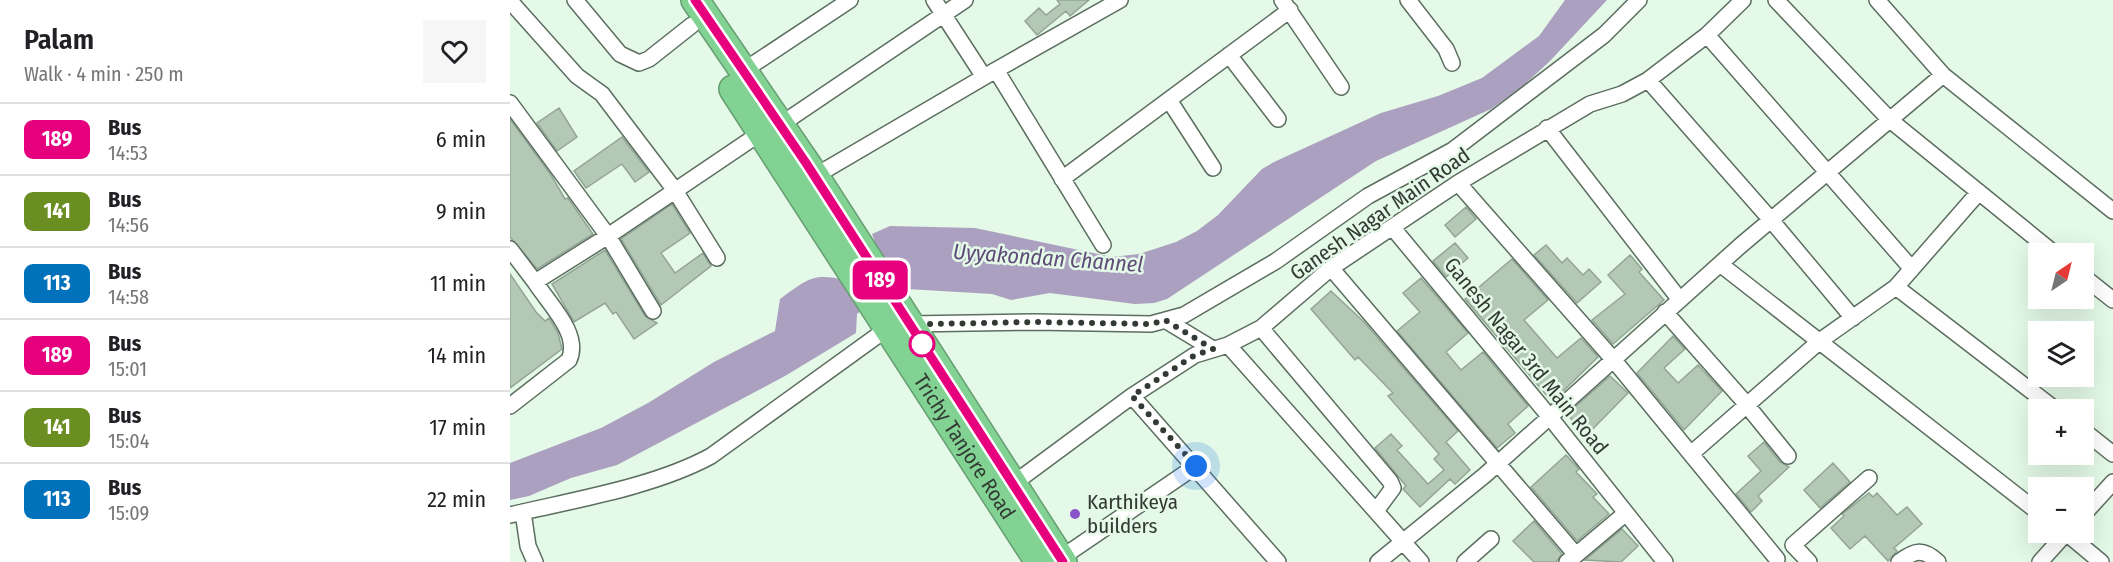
<!DOCTYPE html>
<meta charset="utf-8">
<style>
:root{--surface:#fff;--page:#f6f6f6;--text:#202124;--muted:#757577;--line:#e0e0e0}
body{margin:0;font-family:"Fira Sans Condensed",sans-serif;background:var(--page);color:var(--text);height:100vh;display:flex;flex-direction:column;font-size:22px;white-space:nowrap}
*{box-sizing:border-box;margin:0}
p{font-size:20px;color:var(--muted)}
.icon{flex:none;width:33px;height:33px;fill:none;stroke:currentColor;stroke-width:2;stroke-linecap:round;stroke-linejoin:round}
.map{position:relative;flex:1;overflow:hidden}
.panel{display:flex;flex-direction:column;background:var(--surface);width:510px}
.panel>*{flex:none}
.badge{padding:0 12px;border-radius:9px;font-size:21px;line-height:39px}
.needle{width:39px;rotate:35deg}
.buttons{position:absolute;left:1518px;top:243px;display:grid;gap:12px}
.buttons a{display:grid;place-items:center;width:66px;height:66px;border-radius:0px;background:var(--surface);box-shadow:0 6px 24px #0002;font-size:30px}
.you{position:absolute;width:30px;height:30px;margin:-15px;border:4px solid #fff;border-radius:50%;background:#1a73e8;box-shadow:0 0 0 9px #1a73e833}
.map>.badge{position:absolute;translate:-50% -50%;box-shadow:0 0 0 3px #fff}
.round{display:grid;place-items:center;flex:none;width:63px;height:63px;border-radius:0px;background:var(--page)}
.summary{display:flex;align-items:center;justify-content:space-between;height:102px;padding:0 24px}
h1{font-size:28px;font-weight:600;line-height:45px}
ul{padding:0;list-style:none}
li{display:flex;align-items:center;gap:18px;height:72px;padding:0 24px;border-top:2px solid var(--line)}
li div{flex:1}
li b{display:block;font-size:22px}
li em{font-style:normal}
li .badge{min-width:66px;font-weight:700;text-align:center}
main{display:flex;flex:1;min-height:0}
.map>svg:first-child{display:block}
.water{fill:#aba0bf}
.building{fill:#b4c8b6;stroke:#93a696;stroke-width:1.5}
.lines{fill:none;stroke-linecap:round;stroke-linejoin:round}
.street-casing{stroke:#5c6e5f;stroke-width:18}
.highway-casing{stroke:#669d71;stroke-width:30}
.street{stroke:#fff;stroke-width:15}
.highway{stroke:#82d393;stroke-width:27}
.line-casing{stroke:#fff;stroke-width:14}
.line{stroke:#e6007e;stroke-width:9}
.walk{stroke:#323a33;stroke-width:6;stroke-dasharray:0 10.8}
.stop-dot{fill:#fff;stroke:#e6007e;stroke-width:3}
.poi-dot{fill:#8a53ca;stroke:#e4f9e7;stroke-width:2}
.labels{text-anchor:middle;dominant-baseline:central;stroke-width:5;stroke-linejoin:round;paint-order:stroke}
.street-label{font-size:21px;fill:#323a33;stroke:#e4f9e7}
.poi-label{font-size:21px;fill:#323a33;stroke:#e4f9e7;text-anchor:start}
.water-label{font-size:22px;font-style:italic;fill:#5e4b79;stroke:#e4f9e7}
</style>
<main>
<section class="panel">
<div class="summary"><div><h1>Palam</h1><p>Walk · 4 min · 250 m</p></div><a class="round"><svg class="icon" aria-label="heart" viewBox="0 0 24 24"><path d="M12 20l-8-8c-3-5 5-10 8-4 3-6 11-1 8 4z"/></svg></a></div>
<ul>
<li><span class="badge" style="background:#e6007e;color:#fff">189</span><div><b>Bus</b><p>14:53</p></div><em>6 min</em></li>
<li><span class="badge" style="background:#6b8e23;color:#fff">141</span><div><b>Bus</b><p>14:56</p></div><em>9 min</em></li>
<li><span class="badge" style="background:#0072bc;color:#fff">113</span><div><b>Bus</b><p>14:58</p></div><em>11 min</em></li>
<li><span class="badge" style="background:#e6007e;color:#fff">189</span><div><b>Bus</b><p>15:01</p></div><em>14 min</em></li>
<li><span class="badge" style="background:#6b8e23;color:#fff">141</span><div><b>Bus</b><p>15:04</p></div><em>17 min</em></li>
<li><span class="badge" style="background:#0072bc;color:#fff">113</span><div><b>Bus</b><p>15:09</p></div><em>22 min</em></li>
</ul>
</section>
<div class="map">
<svg width="1603" height="562" viewBox="0 0 1603 562">
<rect width="100%" height="100%" fill="#e4f9e7"/>
<path class="water" d="M1055,0H1097L1040,61L1013,86L981,109L866,161L657,299L644,303L625,304L540,293L501,300L482,294L380,288L347,314L346,333L275,376L107,465L61,478L19,496L0,500V463L91,428L138,403L204,362L265,331L270,299C296,280 303,272 335,280L368,251L362,234L380,226L465,228L602,257L629,254L666,242L687,231L708,215L752,169L764,162L871,113L928,96L972,78L1029,36Z"/>
<path class="building" d="M547,0H579L560,16L556,11L527,35L515,21L529,8L536,15L550,4Z
M49,108L67,137L47,151L27,123Z
M0,119L41,175L55,199L58,198L83,234L27,269L0,237Z
M112,137L139,172L125,182L112,164L76,188L64,171Z
M162,204L180,233L151,253L165,273L193,253L201,266L151,305L111,239Z
M956,207L966,219L945,237L935,225Z
M945,243L958,258L936,277L923,261Z
M1036,245L1052,263L1057,258L1073,275L1079,269L1091,282L1067,303L1024,255Z
M95,250L135,316L147,323L124,339L106,312L103,314L95,303L64,322L42,284Z
M1120,255L1132,269L1129,272L1154,300L1103,344L1082,320L1115,294L1098,275Z
M1002,259L1038,300L1014,320L1047,358L1071,338L1088,357L1044,400L1039,398L955,299Z
M0,274L26,312L35,321L39,318L48,333L52,349L0,388Z
M911,278L958,333L936,352L951,370L973,352L1018,406L998,424L1005,433L987,448L887,331L910,312L893,293Z
M821,291L854,322L948,431L936,442L960,470L945,484L940,479L910,507L893,489L896,486L865,448L881,434L892,446L887,450L918,484L934,470L924,459L929,454L878,396L883,393L848,357L845,360L801,309Z
M1163,336L1175,349L1154,368L1168,383L1188,365L1212,391L1174,430L1127,373Z
M1100,376L1118,393L1076,436L1057,414Z
M1254,442L1270,462L1279,467L1248,496L1252,501L1241,512L1226,494L1251,471L1238,456Z
M1056,455L1069,469L1066,472L1087,494L1083,497L1099,514L1067,541L1021,487Z
M1323,463L1340,482L1310,508L1294,490Z
M1359,493L1363,497L1367,493L1387,515L1397,507L1412,524L1384,548L1387,551L1378,561L1355,536L1340,549L1321,528L1334,516L1332,514Z
M1024,521L1052,554L1046,562H1024L1003,541Z
M1112,529L1128,546L1111,562L1075,560Z"/>
<g class="lines">
<defs>
<path id="street" d="M65,0L110,54L129,63L139,59L182,25
M424,0L474,77
M772,0L831,87
M898,0L936,49L942,63
M1266,0L1380,120L1545,254
M1367,0L1433,75L1603,211
M0,1L67,76L92,94L164,189L207,258
M1197,35L1402,269
M719,55L768,119
M486,70L610,0
M233,71L340,0
M1138,80L1261,220L1343,318
M659,100L703,168
M0,103L98,236L143,311
M270,125L455,0
M1037,128L1170,300
M305,176L486,70L593,245
M552,179L780,10
M948,183L1102,358L1267,559
M882,227L1039,416L1155,562
M0,249L25,282L98,236L252,132
M1210,264L1528,512
M821,268L1066,555L1057,562
M1574,277L1603,300
M1386,287L1546,410
M1155,312L1231,398L1278,456
M655,320L703,349
M751,328L880,481L883,488L866,511
M718,345L911,562
M622,396L768,562
M0,406L59,360C71,334 39,304 25,282
M1574,431L1603,454
M1182,453L1311,340L1386,287L1469,192
M503,484L622,396L685,355L718,345L751,328L821,268L948,183L1080,104L1112,94L1138,80L1197,35L1233,0
M13,512L18,546L25,562
M1574,514L1603,482
M0,515C63,500 144,487 201,456L378,328L399,324L524,322L641,324L674,315L766,261L858,196L943,150L1094,35L1129,0
M1555,532L1591,562
M1066,555L1116,513
M551,558L686,466
M868,562L975,475L1230,246L1433,75
M955,562L981,539
M1299,562L1283,545L1359,478
M1389,562C1405,550 1413,548 1428,562
M1530,562L1557,532"/>
<g id="highway">
<path d="M185,0L305,176L553,562"/>
<path id="s1" d="M223,89L529,562"/>
</g>
</defs>
<use href="#street" class="street-casing"/>
<use href="#highway" class="highway-casing"/>
<use href="#street" class="street"/>
<use href="#highway" class="highway"/>
</g>
<g class="lines">
<defs>
<path id="line" d="M185,0L296,163L553,562"/>
</defs>
<use href="#line" class="line-casing"/>
<use href="#line" class="line"/>
<path class="walk" d="M412,344L420,324L524,322L641,324L655,320L703,349L685,355L622,396L686,466"/>
</g>
<circle class="stop-dot" cx="412" cy="344" r="12"/>
<circle class="poi-dot" cx="565" cy="514" r="6"/>
<g class="labels">
<g class="street-label">
<text transform="translate(870 214) rotate(-35)">Ganesh Nagar Main Road</text>
<text transform="translate(1016 356) rotate(51)">Ganesh Nagar 3rd Main Road</text>
<text stroke="none"><textPath href="#s1" startOffset="426">Trichy Tanjore Road</textPath></text>
</g>
<g class="poi-label">
<text x="577" y="502">Karthikeya<tspan x="577" dy="24">builders</tspan></text>
</g>
<g class="water-label">
<text transform="translate(538 258) rotate(4)">Uyyakondan Channel</text>
</g>
</g>
</svg>
<div class="buttons">
<a><svg class="needle" viewBox="-14 -14 28 28"><path d="M0-13l5 13h-10z" fill="#e53935"/><path d="M0 13l5-13h-10z" fill="#757577"/></svg></a>
<a><svg class="icon" aria-label="layers" viewBox="0 0 24 24"><path d="M12 4l9 5-9 5-9-5zM3 14l9 5 9-5"/></svg></a>
<a>+</a>
<a>−</a>
</div>
<div class="you" style="left:686px;top:466px"></div>
<b class="badge" style="left:370px;top:280px;background:#e6007e;color:#fff">189</b>
</div>
</main>
